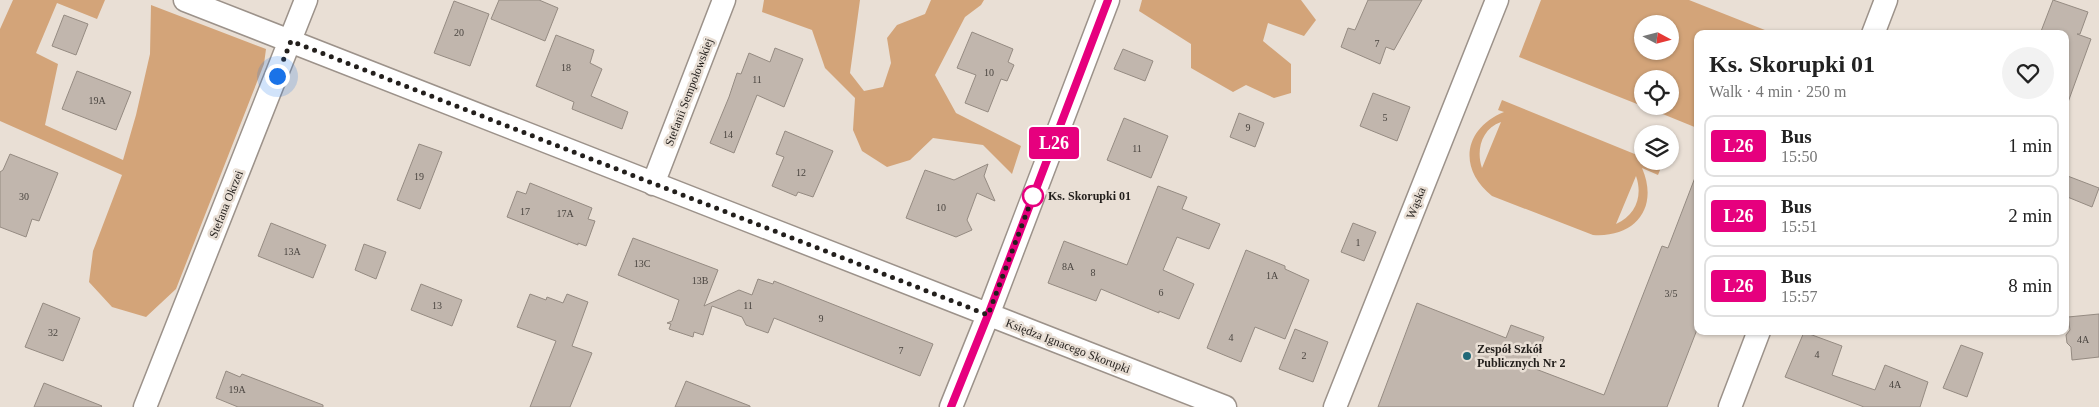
<!DOCTYPE html>
<meta charset="utf-8">
<style>
:root{--surface:#fff;--page:#f2f2f2;--text:#222;--muted:#767676;--line:#e0e0e0}
body{margin:0;font-family:Georgia,serif;background:var(--page);color:var(--text);height:100vh;display:flex;flex-direction:column;font-size:19px;white-space:nowrap}
*{box-sizing:border-box;margin:0}
p{font-size:16px;color:var(--muted)}
.icon{flex:none;width:28px;height:28px;fill:none;stroke:currentColor;stroke-width:2;stroke-linecap:round;stroke-linejoin:round}
.map{position:relative;flex:1;overflow:hidden}
.panel{position:absolute;left:1694px;top:30px;width:375px;height:305px;display:flex;flex-direction:column;background:var(--surface);border-radius:10px;box-shadow:0 1px 4px #0004}
.panel>*{flex:none}
.badge{padding:0 10px;border-radius:4px;font-size:18px;line-height:32px}
.needle{width:32px;rotate:97deg}
.fabs{position:absolute;left:1634px;top:15px;display:grid;gap:10px}
.fabs a{display:grid;place-items:center;width:45px;height:45px;border-radius:50%;background:var(--surface);box-shadow:0 1px 4px #0004;font-size:25px}
.you{position:absolute;width:25px;height:25px;margin:-12px;border:4px solid #fff;border-radius:50%;background:#1a73e8;box-shadow:0 0 0 8px #1a73e833}
.map>.badge{position:absolute;translate:-50% -50%;box-shadow:0 0 0 2px #fff}
.round{display:grid;place-items:center;flex:none;width:52px;height:52px;border-radius:26px;background:var(--page)}
.overview{display:flex;align-items:center;justify-content:space-between;height:85px;padding:0 15px}
h1{font-size:24px;font-weight:700;line-height:38px}
ul{padding:0;list-style:none}
li{display:flex;align-items:center;gap:15px;height:62px;margin:0 10px 8px;padding:0 5px;border:2px solid var(--line);border-radius:10px}
li div{flex:1}
li b{display:block;font-size:19px}
li em{font-style:normal}
li .badge{min-width:55px;font-weight:700;text-align:center}
.map>svg:first-child{display:block}
.green{fill:#d3a479;fill-rule:evenodd}
.building{fill:#c1b6ad;stroke:#958b82}
.lines{fill:none;stroke-linecap:round;stroke-linejoin:round}
.street-casing{stroke:#9c928a;stroke-width:25}
.street{stroke:#fff;stroke-width:22}
.line-casing{stroke:#fff;stroke-width:11}
.line{stroke:#e6007e;stroke-width:8}
.walk{stroke:#231f1c;stroke-width:5;stroke-dasharray:0 9}
.stop-dot{fill:#fff;stroke:#e6007e;stroke-width:2.5}
.poi-dot{fill:#226978;stroke:#e9dfd5;stroke-width:2}
.labels{text-anchor:middle;dominant-baseline:central;stroke-width:5;stroke-linejoin:round;paint-order:stroke}
.number-label{font-size:10px;fill:#4a4540}
.street-label{font-size:12px;fill:#231f1c;stroke:#e9dfd5}
.stop-label{font-size:12px;font-weight:bold;fill:#231f1c;stroke:#e9dfd5;text-anchor:start}
.poi-label{font-size:12px;font-weight:bold;fill:#231f1c;stroke:#e9dfd5;text-anchor:start}
</style>
<div class="map">
<svg width="2099" height="407" viewBox="0 0 2099 407">
<rect width="100%" height="100%" fill="#e9dfd5"/>
<path class="green" d="M13,0H105L97,19L57,3L36,53L58,64L45,125L123,160L136,115L150,54L151,5L266,49L264,64L176,289L146,317L112,307L89,282L93,251L122,175L0,121V29Z
M764,0H860L850,73L864,91L883,87L891,63L887,38L897,25L925,14L931,0H984L981,5L965,17L935,75L956,113L1021,146L1012,174L983,145L933,138L910,160L887,167L862,151L853,130L855,98L825,68L812,30L762,12Z
M1142,0H1301L1316,20L1304,36L1268,23L1263,41L1291,64V93L1274,98L1246,85L1233,92L1191,68V44L1139,11Z
M1541,0H1689L1775,34H1698L1697,128L1643,106H1670V79H1642V106L1519,57ZM1642,24H1670V51H1642Z
M1502,100L1642,157V161H1653L1662,165L1658,175L1642,168C1659,207 1636,238 1593,235L1492,196C1458,169 1463,129 1504,112L1498,110ZM1501,122L1482,168C1476,151 1481,129 1501,122ZM1636,176C1643,196 1636,215 1616,224Z"/>
<path class="building" d="M499,0H539L558,8L545,41L491,19Z
M1368,0H1422L1394,50L1386,47L1380,64L1341,47L1348,28L1355,30Z
M2053,0L2088,12L2080,34H2077L2091,39L2067,105L2065,104V34H2040Z
M454,1L489,14L470,66L434,53Z
M64,15L88,24L76,55L52,46Z
M972,32L1013,49L1008,62L1014,65L1007,81L1001,79L988,112L965,103L976,75L957,68Z
M556,35L594,50L590,63L602,69L591,96L628,112L622,129L572,109L574,102L536,86Z
M775,48L803,59L784,107L757,95L734,153L710,143L729,97L737,73L741,74L749,53L770,62Z
M1123,49L1153,61L1145,81L1114,69Z
M77,71L131,92L116,130L62,109Z
M1373,93L1410,107L1397,141L1360,126Z
M1239,113L1264,123L1255,147L1230,137Z
M1124,118L1168,136L1151,178L1107,160Z
M785,131L833,151L813,197L798,192L796,196L772,186L784,157L776,154Z
M419,144L442,152L420,209L397,200Z
M10,154L58,173L39,221L32,219L26,237L0,227V172L3,170Z
M988,164L984,176L995,201L977,193L967,220L972,230L956,237L906,218L925,170L954,180Z
M1696,175H1698V327L1667,407H1378L1417,303L1506,338L1511,325L1544,337L1533,368L1604,395L1662,246L1668,248Z
M2065,175L2099,188L2092,207L2065,196Z
M530,183L592,208L588,219L595,221L586,246L578,243V245L507,217L517,191L526,194Z
M1158,186L1187,197L1182,209L1220,224L1209,249L1177,237L1163,270L1194,284L1179,319L1159,311V313L1101,289L1096,301L1048,283L1064,241L1127,265Z
M271,223L326,245L313,278L258,256Z
M1353,223L1376,232L1364,261L1341,252Z
M633,238L718,270L704,306L739,290L752,295L758,279L773,284L774,281L933,344L920,376L774,318L768,333L746,325L742,317L712,306L703,335L694,332L693,337L669,329L671,324L667,323L672,321L679,300L618,275Z
M364,244L386,252L376,279L355,270Z
M1246,250L1285,266V269L1309,280L1285,339L1255,327L1241,362L1207,348Z
M421,284L462,300L452,326L411,310Z
M530,294L546,300L547,297L563,303L567,294L588,302L572,346L592,353L570,407H530L556,341L517,327Z
M43,303L80,318L63,361L25,347Z
M2099,314V357L2072,360L2071,347L2067,343L2066,335L2070,330L2068,317Z
M1295,329L1328,342L1313,382L1279,369Z
M1804,332L1842,346L1832,375L1875,390L1885,365L1928,382L1920,407H1864L1785,377Z
M1961,345L1983,353L1967,397L1943,388Z
M226,371L240,377L242,374L323,405V407H238L216,398Z
M686,381L750,406V407H675Z
M44,383L102,406L101,407H34Z"/>
<g class="lines">
<defs>
<path id="street" d="M185,0L1225,407
M1873,34L1886,0
M653,184L724,0
M145,407L306,0
M951,407L988,315L1108,0
M1335,407L1497,0
M1730,407L1759,331"/>
</defs>
<use href="#street" class="street-casing"/>
<use href="#street" class="street"/>
</g>
<g class="lines">
<defs>
<path id="line" d="M951,407L988,315L1108,0"/>
</defs>
<use href="#line" class="line-casing"/>
<use href="#line" class="line"/>
<path class="walk" d="M277,76L291,41L988,315L1033,196"/>
</g>
<circle class="stop-dot" cx="1033" cy="196" r="10"/>
<circle class="poi-dot" cx="1467" cy="356" r="5"/>
<g class="labels">
<g class="number-label">
<text x="459" y="32">20</text>
<text x="1377" y="43">7</text>
<text x="566" y="67">18</text>
<text x="989" y="72">10</text>
<text x="757" y="79">11</text>
<text x="97" y="100">19A</text>
<text x="1385" y="117">5</text>
<text x="1248" y="127">9</text>
<text x="728" y="134">14</text>
<text x="1137" y="148">11</text>
<text x="801" y="172">12</text>
<text x="419" y="176">19</text>
<text x="24" y="196">30</text>
<text x="941" y="207">10</text>
<text x="525" y="211">17</text>
<text x="565" y="213">17A</text>
<text x="1358" y="242">1</text>
<text x="292" y="251">13A</text>
<text x="642" y="263">13C</text>
<text x="1068" y="266">8A</text>
<text x="1093" y="272">8</text>
<text x="1272" y="275">1A</text>
<text x="700" y="280">13B</text>
<text x="1161" y="292">6</text>
<text x="1671" y="293">3/5</text>
<text x="437" y="305">13</text>
<text x="748" y="305">11</text>
<text x="821" y="318">9</text>
<text x="53" y="332">32</text>
<text x="1231" y="337">4</text>
<text x="2083" y="339">4A</text>
<text x="901" y="350">7</text>
<text x="1817" y="354">4</text>
<text x="1304" y="355">2</text>
<text x="1895" y="384">4A</text>
<text x="237" y="389">19A</text>
</g>
<g class="street-label">
<text transform="translate(689 92) rotate(-69)">Stefanii Sempołowskiej</text>
<text transform="translate(1416 203) rotate(-68)">Wąska</text>
<text transform="translate(226 204) rotate(-68)">Stefana Okrzei</text>
<text transform="translate(1068 346) rotate(21)">Księdza Ignacego Skorupki</text>
</g>
<g class="stop-label">
<text x="1048" y="196">Ks. Skorupki 01</text>
</g>
<g class="poi-label">
<text x="1477" y="349">Zespół Szkół<tspan x="1477" dy="14">Publicznych Nr 2</tspan></text>
</g>
</g>
</svg>
<div class="fabs">
<a><svg class="needle" viewBox="-14 -14 28 28"><path d="M0-13l5 13h-10z" fill="#e53935"/><path d="M0 13l5-13h-10z" fill="#767676"/></svg></a>
<a><svg class="icon" aria-label="locate" viewBox="0 0 24 24"><circle cx="12" cy="12" r="6"/><path d="M12 2v4M12 18v4M2 12h4M18 12h4"/></svg></a>
<a><svg class="icon" aria-label="layers" viewBox="0 0 24 24"><path d="M12 4l9 5-9 5-9-5zM3 14l9 5 9-5"/></svg></a>
</div>
<div class="you" style="left:277px;top:76px"></div>
<b class="badge" style="left:1054px;top:143px;background:#e6007e;color:#fff">L26</b>
<section class="panel">
<div class="overview"><div><h1>Ks. Skorupki 01</h1><p>Walk · 4 min · 250 m</p></div><a class="round"><svg class="icon" aria-label="heart" viewBox="0 0 24 24"><path d="M12 20l-8-8c-3-5 5-10 8-4 3-6 11-1 8 4z"/></svg></a></div>
<ul>
<li><span class="badge" style="background:#e6007e;color:#fff">L26</span><div><b>Bus</b><p>15:50</p></div><em>1 min</em></li>
<li><span class="badge" style="background:#e6007e;color:#fff">L26</span><div><b>Bus</b><p>15:51</p></div><em>2 min</em></li>
<li><span class="badge" style="background:#e6007e;color:#fff">L26</span><div><b>Bus</b><p>15:57</p></div><em>8 min</em></li>
</ul>
</section>
</div>
